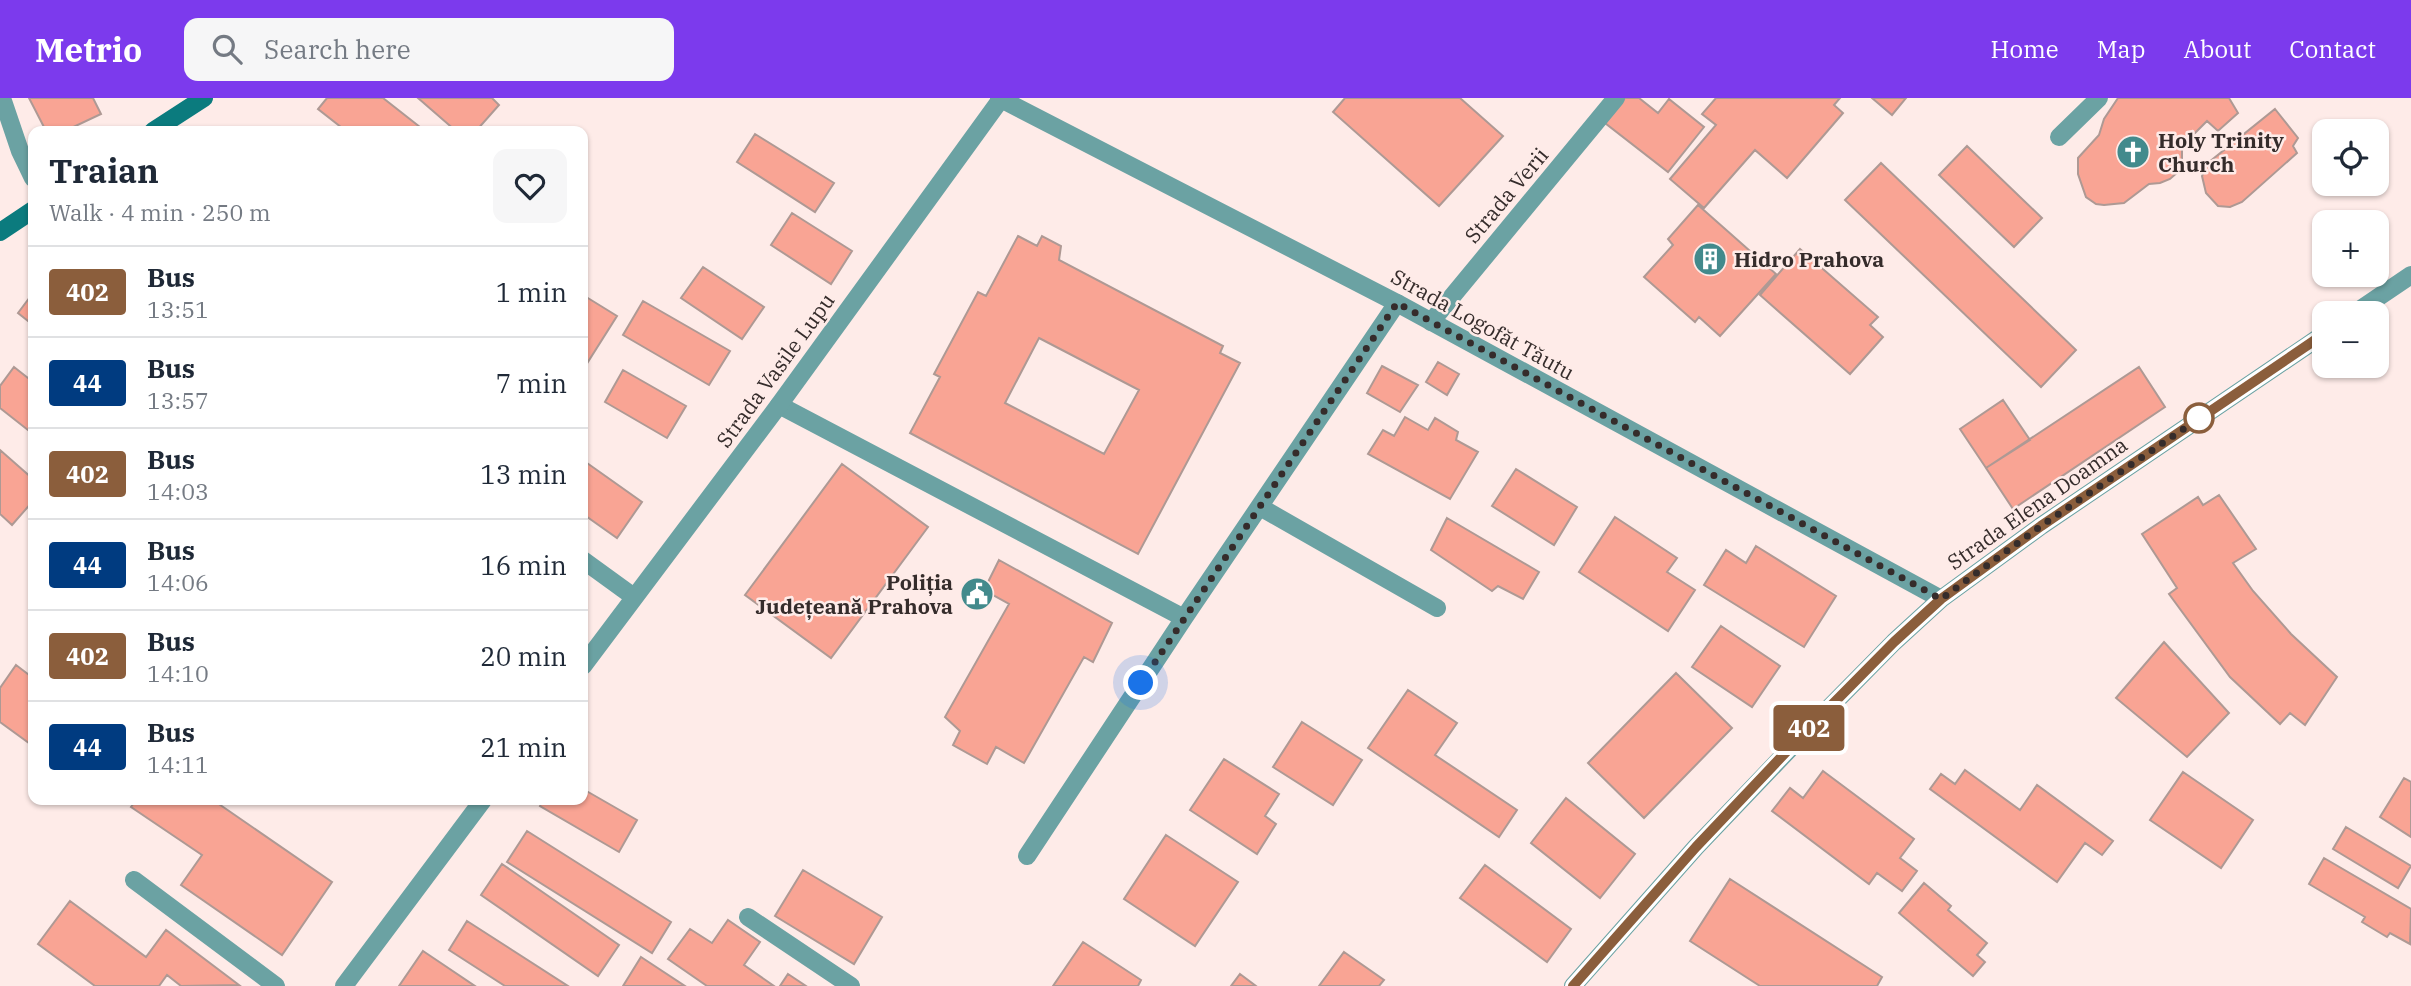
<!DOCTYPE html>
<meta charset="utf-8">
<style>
:root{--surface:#fff;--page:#f6f6f7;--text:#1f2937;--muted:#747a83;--line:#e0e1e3;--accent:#7c3aed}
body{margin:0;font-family:"IBM Plex Serif",serif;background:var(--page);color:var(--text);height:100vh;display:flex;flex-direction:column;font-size:26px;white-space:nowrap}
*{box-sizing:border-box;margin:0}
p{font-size:23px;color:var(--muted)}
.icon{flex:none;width:38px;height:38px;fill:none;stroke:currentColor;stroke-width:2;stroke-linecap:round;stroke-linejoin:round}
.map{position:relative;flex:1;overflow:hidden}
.panel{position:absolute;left:28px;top:28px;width:560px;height:679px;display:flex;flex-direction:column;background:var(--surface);border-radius:14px;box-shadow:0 2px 5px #0004}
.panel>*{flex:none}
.badge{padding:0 14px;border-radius:5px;font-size:24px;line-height:46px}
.buttons{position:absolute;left:2312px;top:21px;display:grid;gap:14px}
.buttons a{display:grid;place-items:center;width:77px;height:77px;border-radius:14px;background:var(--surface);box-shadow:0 2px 5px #0004;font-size:35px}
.you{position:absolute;width:35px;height:35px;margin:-18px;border:5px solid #fff;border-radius:50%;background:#1a73e8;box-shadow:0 0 0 10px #1a73e833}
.map>.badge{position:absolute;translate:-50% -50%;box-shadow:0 0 0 4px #fff}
.round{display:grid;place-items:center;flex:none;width:74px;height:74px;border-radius:14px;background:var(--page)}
.summary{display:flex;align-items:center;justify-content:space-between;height:119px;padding:0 21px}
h1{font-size:33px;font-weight:700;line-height:52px}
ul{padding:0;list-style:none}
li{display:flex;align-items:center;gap:21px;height:91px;padding:0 21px;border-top:2px solid var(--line)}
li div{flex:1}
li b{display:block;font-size:26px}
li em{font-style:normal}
li .badge{min-width:77px;font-weight:700;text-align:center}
header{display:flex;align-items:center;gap:42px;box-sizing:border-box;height:98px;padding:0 35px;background:var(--accent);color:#fff}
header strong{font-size:33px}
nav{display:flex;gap:38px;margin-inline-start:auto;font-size:24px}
.search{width:490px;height:63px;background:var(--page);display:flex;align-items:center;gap:18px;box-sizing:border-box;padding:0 24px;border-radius:14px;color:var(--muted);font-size:26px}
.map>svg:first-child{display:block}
.building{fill:#f9a494;stroke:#ae9994;stroke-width:2;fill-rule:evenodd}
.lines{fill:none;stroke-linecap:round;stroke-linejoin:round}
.service{stroke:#6ba2a3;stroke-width:18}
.minor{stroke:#6ba2a3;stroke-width:18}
.tertiary{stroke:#6ba2a3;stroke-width:18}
.secondary{stroke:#0b7b7e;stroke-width:18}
.line-casing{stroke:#fff;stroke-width:16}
.line{stroke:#8b5e3c;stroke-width:10}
.walk{stroke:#352c2b;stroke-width:7;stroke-dasharray:0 12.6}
.stop-dot{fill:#fff;stroke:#8b5e3c;stroke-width:3.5}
.labels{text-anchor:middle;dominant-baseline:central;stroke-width:5;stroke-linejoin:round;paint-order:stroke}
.poi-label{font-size:21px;font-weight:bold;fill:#352c2b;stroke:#feebe8;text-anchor:start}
.street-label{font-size:21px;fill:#352c2b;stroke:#feebe8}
</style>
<header>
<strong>Metrio</strong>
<div class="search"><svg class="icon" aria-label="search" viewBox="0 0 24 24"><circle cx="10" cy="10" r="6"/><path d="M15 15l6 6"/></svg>Search here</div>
<nav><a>Home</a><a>Map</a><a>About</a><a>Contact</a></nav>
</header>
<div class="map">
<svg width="2411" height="888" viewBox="0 0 2411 888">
<rect width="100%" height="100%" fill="#feebe8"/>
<path class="building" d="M29,0H93L101,16L65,33H46Z
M327,0H383L425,33H346L318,11Z
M418,0H492L499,7L476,33H456Z
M1345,0H1460L1503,38L1439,108L1333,14Z
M1625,0H1639L1658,15L1669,1L1704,29L1668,74L1605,25Z
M1716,0H1840L1834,7L1843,15L1787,80L1755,52L1704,110L1670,81L1716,27L1702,16Z
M1872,0H1906L1892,17Z
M2118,0H2229L2238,15L2218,33L2207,23L2182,48V63L2178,74L2170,81L2160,85L2149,86L2124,105L2104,107L2096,106L2086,99L2078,76V60L2099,37L2104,21Z
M2275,11L2298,40L2293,48L2297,55L2242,104L2230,109L2218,108L2206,95L2202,78L2208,65Z
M755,36L834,85L815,114L737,64Z
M1967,48L2042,120L2014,149L1939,77Z
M1881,65L2076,252L2041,289L1845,102Z
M1698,107L1776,176L1720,238L1699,219L1695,224L1644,179L1673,147L1668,141Z
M792,115L852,153L831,186L771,147Z
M1018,138L1037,148L1042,138L1061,148L1059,162L1223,248L1220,255L1240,265L1138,456L910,335L940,279L934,276L978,194L986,198ZM1039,240L1139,292L1104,356L1005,305Z
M1800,151L1878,219L1870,227L1883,239L1850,276L1760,197Z
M703,169L764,209L742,241L681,200Z
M33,195V227L18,215Z
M583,197L617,218L586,267L583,265Z
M643,203L730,253L709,287L623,237Z
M1438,264L1459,276L1447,297L1426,284Z
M1382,268L1418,287L1400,314L1367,295Z
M14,269L33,284V336L0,310V288Z
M2139,269L2165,309L2013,411L1986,370Z
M623,272L686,308L667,340L605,304Z
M2003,302L2030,342L1986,370L1960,331Z
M1405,319L1428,332L1435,320L1458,334L1456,342L1478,354L1450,401L1368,356L1383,332L1394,338Z
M0,352L33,381V403L12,427L0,416Z
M587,365L642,404L617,440L583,416V371Z
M842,366L928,429L831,560L745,497Z
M1516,371L1577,409L1554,447L1492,408Z
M2219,397L2256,451L2233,465L2253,493L2291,536L2337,579L2305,627L2290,615L2280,626L2230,579L2169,496L2177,490L2142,436L2198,399L2203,407Z
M1615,419L1677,460L1667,474L1695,492L1668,533L1579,474Z
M1447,420L1539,474L1523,501L1498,488L1492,493L1431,452Z
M1756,448L1836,498L1804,549L1704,487L1726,452L1746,465Z
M999,462L1112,525L1093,564L1084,559L1024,665L996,649L987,666L953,647L960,633L945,619L1009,506L984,492Z
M1721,528L1780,568L1752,609L1692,569Z
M2164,544L2229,615L2187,659L2116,600Z
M16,567L33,580V648L0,624V590Z
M1676,575L1732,630L1644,720L1588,665Z
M1408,592L1457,625L1435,657L1517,712L1499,739L1368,650Z
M1302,624L1362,662L1333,707L1273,669Z
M1224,661L1279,696L1265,718L1276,726L1257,756L1190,712Z
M1965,672L2020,712L2037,687L2113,743L2102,757L2085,745L2057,784L1930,691L1941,676L1955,686Z
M1823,673L1914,741L1900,760L1917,773L1902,793L1877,775L1869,786L1772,713L1790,690L1803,700Z
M2183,674L2253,722L2221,770L2150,722Z
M2404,680L2411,684V739L2380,719Z
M583,691L637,722L619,754L540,708L543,702H583Z
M1566,700L1635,756L1600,800L1531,745Z
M136,702H213L332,784L282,857L181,787L202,757L131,709Z
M2346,729L2411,768L2398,790L2333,751Z
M527,733L671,824L652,855L507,764Z
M1166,737L1238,784L1195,848L1124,801Z
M2324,760L2411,811L2410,846L2390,835L2387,839L2362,824L2365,819L2309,786Z
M502,766L619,847L598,878L481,797Z
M1485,767L1571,831L1547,864L1460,800Z
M803,772L882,819L854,866L775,818Z
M1730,781L1882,879L1877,888H1760L1690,843Z
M1924,785L1951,808L1948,812L1987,845L1977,857L1985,864L1973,878L1899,815Z
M70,803L146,859L166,832L239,887L181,888L167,877L159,888H95L38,846Z
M728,822L760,844L744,867L774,888H707L668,861L690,831L712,845Z
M467,823L568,888H505L449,852Z
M1083,844L1141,882L1138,888H1053Z
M423,853L475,888H399Z
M1344,854L1384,882L1379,888H1319Z
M641,859L685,888H623Z
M788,876L806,888H780Z
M1240,876L1256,888H1231Z"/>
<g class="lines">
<path class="service" d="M2,0L20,53L33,80
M2059,39L2099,0
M779,307L1184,520
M1260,409L1437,510
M1027,758L1184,520L1397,205
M134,782L276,888"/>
<path class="minor" d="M1431,224L1616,0
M583,462L634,499
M748,819L851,888"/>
<path class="tertiary" d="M999,0L1397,205L1941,501
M2355,215L2411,177
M583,568L779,307L1001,1
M344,888L483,702
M1573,888L1696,749L1824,615L1894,544L1941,501L2041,428L2324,236"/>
<path class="secondary" d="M153,33L204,0
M0,134L33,112"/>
</g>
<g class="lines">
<defs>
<path id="line" d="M1573,888L1696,749L1805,634L1894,544L1941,501L2041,428L2324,236"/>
</defs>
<use href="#line" class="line-casing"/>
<use href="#line" class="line"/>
<path class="walk" d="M1141,585L1397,205L1941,501L2041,428L2204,317L2199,320"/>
</g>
<defs>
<symbol id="church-disc" viewBox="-11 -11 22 22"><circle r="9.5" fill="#428a8c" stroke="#feebe8"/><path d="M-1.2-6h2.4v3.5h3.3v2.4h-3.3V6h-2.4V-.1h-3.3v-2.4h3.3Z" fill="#fff"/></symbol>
<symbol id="building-disc" viewBox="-11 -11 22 22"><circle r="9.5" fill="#428a8c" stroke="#feebe8"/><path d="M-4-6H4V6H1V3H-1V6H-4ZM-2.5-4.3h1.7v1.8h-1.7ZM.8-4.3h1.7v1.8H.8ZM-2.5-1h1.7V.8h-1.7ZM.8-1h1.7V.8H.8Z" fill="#fff"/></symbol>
<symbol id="civic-disc" viewBox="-11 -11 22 22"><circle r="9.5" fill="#428a8c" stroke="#feebe8"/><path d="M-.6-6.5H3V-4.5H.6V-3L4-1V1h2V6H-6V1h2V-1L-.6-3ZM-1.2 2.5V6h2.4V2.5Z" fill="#fff"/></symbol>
</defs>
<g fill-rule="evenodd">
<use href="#church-disc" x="2114" y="35" width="38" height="38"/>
<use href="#building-disc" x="1691" y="142" width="38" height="38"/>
<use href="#civic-disc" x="958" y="477" width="38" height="38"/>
</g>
<circle class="stop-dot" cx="2199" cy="320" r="14"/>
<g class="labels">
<g class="poi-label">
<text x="2158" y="42">Holy Trinity<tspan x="2158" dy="24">Church</tspan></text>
<text x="1734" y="161">Hidro Prahova</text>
<text x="953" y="484" text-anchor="end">Poliția<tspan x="953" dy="24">Județeană Prahova</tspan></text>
</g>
<g class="street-label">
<text transform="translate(1506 97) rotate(-50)">Strada Verii</text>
<text transform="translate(1483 226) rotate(29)">Strada Logofăt Tăutu</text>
<text transform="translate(775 272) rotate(-54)">Strada Vasile Lupu</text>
<text transform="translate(2037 405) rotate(-35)">Strada Elena Doamna</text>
</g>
</g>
</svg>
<div class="buttons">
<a><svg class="icon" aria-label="locate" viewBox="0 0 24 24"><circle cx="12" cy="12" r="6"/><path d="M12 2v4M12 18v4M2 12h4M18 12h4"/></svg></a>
<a>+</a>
<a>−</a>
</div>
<div class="you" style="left:1141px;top:585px"></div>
<b class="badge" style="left:1809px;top:630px;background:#8b5e3c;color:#fff">402</b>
<section class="panel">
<div class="summary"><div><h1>Traian</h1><p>Walk · 4 min · 250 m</p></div><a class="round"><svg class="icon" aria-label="heart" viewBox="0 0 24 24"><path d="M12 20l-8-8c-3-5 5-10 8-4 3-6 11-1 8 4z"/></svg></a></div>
<ul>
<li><span class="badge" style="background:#8b5e3c;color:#fff">402</span><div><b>Bus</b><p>13:51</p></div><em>1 min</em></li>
<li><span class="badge" style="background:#003b80;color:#fff">44</span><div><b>Bus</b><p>13:57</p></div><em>7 min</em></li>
<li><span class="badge" style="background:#8b5e3c;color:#fff">402</span><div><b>Bus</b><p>14:03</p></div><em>13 min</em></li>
<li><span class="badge" style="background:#003b80;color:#fff">44</span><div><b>Bus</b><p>14:06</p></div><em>16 min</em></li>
<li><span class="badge" style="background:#8b5e3c;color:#fff">402</span><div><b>Bus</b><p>14:10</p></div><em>20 min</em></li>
<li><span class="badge" style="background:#003b80;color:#fff">44</span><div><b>Bus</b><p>14:11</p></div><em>21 min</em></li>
</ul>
</section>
</div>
